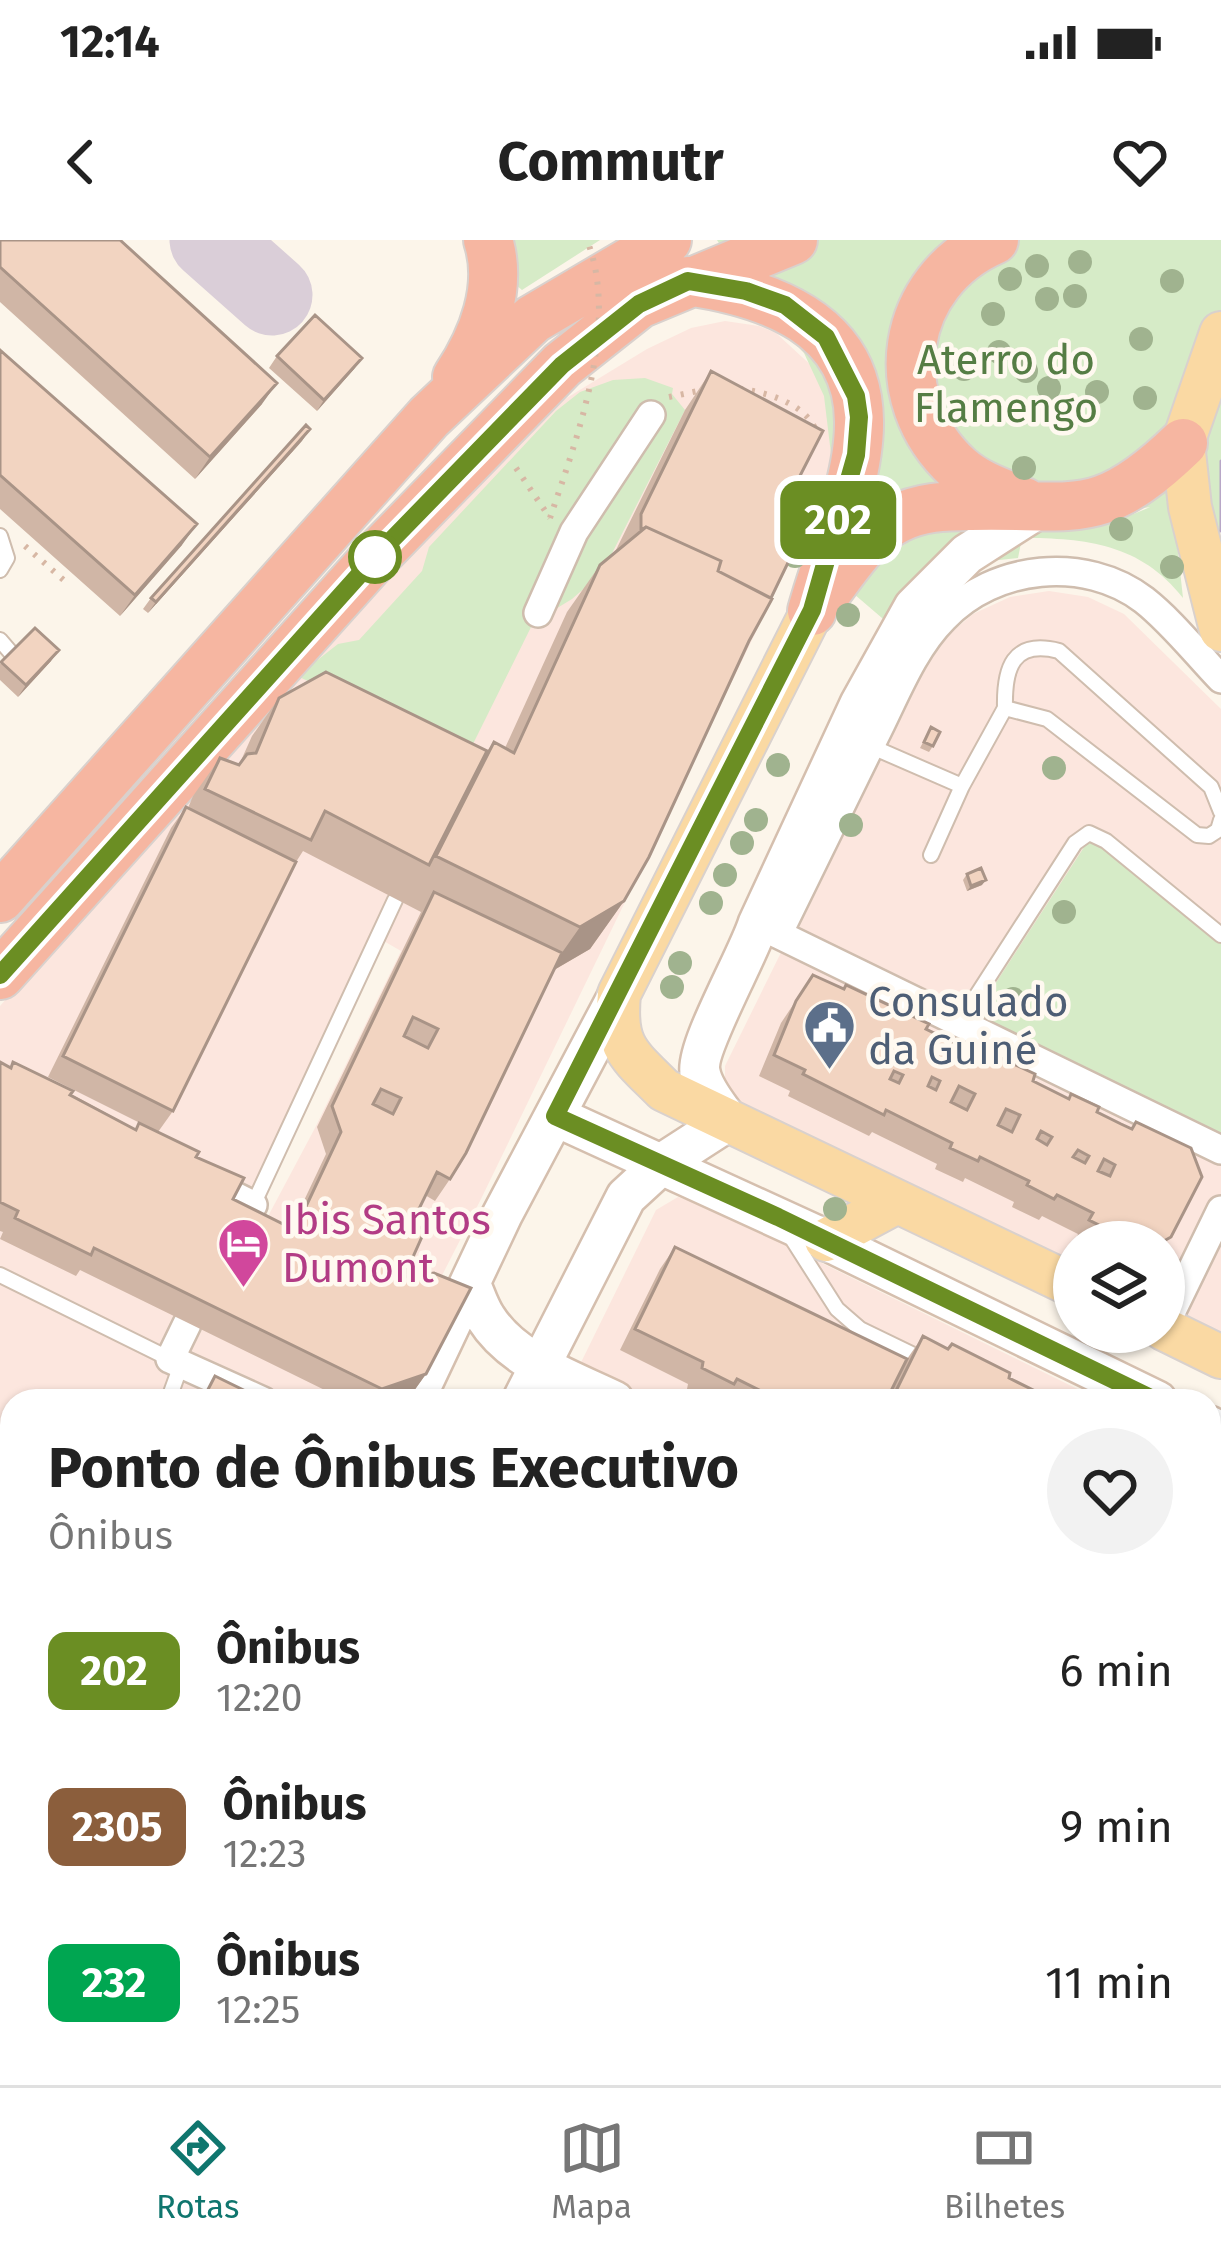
<!DOCTYPE html>
<html lang="pt">
<meta charset="utf-8">
<style>
:root{--surface:#fff;--page:#f2f2f2;--text:#222;--muted:#767676;--line:#e0e0e0;--accent:#0f766e}
body{margin:0;font-family:"Fira Sans",sans-serif;background:var(--page);color:var(--text);height:100vh;display:flex;flex-direction:column;font-size:45px;white-space:nowrap}
*{box-sizing:border-box;margin:0}
p{font-size:39px;color:var(--muted)}
.icon{flex:none;width:66px;height:66px;fill:none;stroke:currentColor;stroke-width:2;stroke-linecap:round;stroke-linejoin:round}
.map{position:relative;flex:1;overflow:hidden}
.details{position:absolute;left:0px;top:1149px;width:1221px;height:696px;display:flex;flex-direction:column;background:var(--surface);border-radius:36px 36px 0 0;box-shadow:0 3px 9px #0004}
.details>*{flex:none}
.badge{padding:0 24px;border-radius:18px;font-size:42px;line-height:78px}
.tools{position:absolute;left:1053px;top:981px;display:grid;gap:24px}
.tools a{display:grid;place-items:center;width:132px;height:132px;border-radius:50%;background:var(--surface);box-shadow:0 3px 9px #0004;font-size:60px}
.map>.badge{position:absolute;translate:-50% -50%;box-shadow:0 0 0 6px #fff}
.round{display:grid;place-items:center;flex:none;width:126px;height:126px;border-radius:63px;background:var(--page)}
.summary{display:flex;align-items:center;justify-content:space-between;height:204px;padding:0 48px}
h1{font-size:57px;font-weight:700;line-height:90px}
ul{padding:0;list-style:none}
li{display:flex;align-items:center;gap:36px;height:156px;padding:0 48px}
li div{flex:1}
li b{display:block;font-size:45px}
li em{font-style:normal}
li .badge{min-width:132px;font-weight:700;text-align:center}
.status{display:flex;justify-content:space-between;align-items:center;height:84px;padding:0 60px;background:var(--surface);direction:ltr}
.status svg{height:33px;fill:currentColor}
header{display:flex;justify-content:space-between;align-items:center;height:156px;padding:0 48px;background:var(--surface);font-size:54px;font-weight:700}
.menu{display:flex;justify-content:space-around;align-items:center;height:168px;border-top:3px solid var(--line);background:var(--surface);font-size:33px;color:var(--muted)}
.menu a{display:grid;justify-items:center;gap:6px}
.menu .selected{color:var(--accent)}
.map>svg:first-child{display:block}
.commercial{fill:#fce6de}
.medical{fill:#fadde1}
.green{fill:#d6ebc7}
.lines{fill:none;stroke-linecap:round;stroke-linejoin:round}
.taxiway{stroke:#daced8;stroke-width:81}
.lane-casing{stroke:#cfbdae;stroke-width:18}
.street-casing{stroke:#cfbdae;stroke-width:32}
.secondary-casing{stroke:#d5bfae;stroke-width:44}
.primary-casing{stroke:#d9d1cd;stroke-width:46}
.highway-casing{stroke:#d9d1cd;stroke-width:52}
.path{stroke:#d7b7a4;stroke-width:6;stroke-dasharray:3 9;stroke-linecap:butt}
.lane{stroke:#fff;stroke-width:14}
.street{stroke:#fff;stroke-width:27}
.secondary{stroke:#fff;stroke-width:39}
.primary{stroke:#fad9a3;stroke-width:42}
.highway{stroke:#f6b6a1;stroke-width:48}
.tram{stroke:#b8a7c7;stroke-width:3}
.path-bridge{stroke:#d7b7a4;stroke-width:6;stroke-dasharray:3 9;stroke-linecap:butt}
.tree{fill:#a0b38f}
.wall{fill:#d0b6a6}
.shaded-wall{fill:#a99487}
.building{fill:#f2d4c1;stroke:#a99487;stroke-width:3;fill-rule:evenodd}
.line-casing{stroke:#fff;stroke-width:27}
.line{stroke:#6b8e23;stroke-width:18}
.stop-dot{fill:#fff;stroke:#6b8e23;stroke-width:6}
.labels{text-anchor:middle;dominant-baseline:central;stroke-width:9;stroke-linejoin:round;paint-order:stroke}
.park-label{font-size:42px;fill:#557d44;stroke:#fff9f0}
.service-label{font-size:42px;fill:#4e5e75;stroke:#fff9f0;text-anchor:start}
.hotel-label{font-size:42px;fill:#b23c85;stroke:#fff9f0;text-anchor:start}
</style>
<div class="status"><b>12:14</b><svg viewBox="0 0 49 12"><path d="M0 12V9h3v3zM5 12V6h3v6zM10 12V3h3v9zM15 12V0h3v12zM26 1h20v11H26zM47 4h2v5h-2z"/></svg></div>
<header><svg class="icon" aria-label="back" viewBox="0 0 24 24"><path d="M15 5l-7 7 7 7"/></svg>Commutr<svg class="icon" aria-label="heart" viewBox="0 0 24 24"><path d="M12 20l-8-8c-3-5 5-10 8-4 3-6 11-1 8 4z"/></svg></header>
<div class="map">
<svg width="1221" height="1845" viewBox="0 0 1221 1845">
<rect width="100%" height="100%" fill="#fcf5ea"/>
<path class="commercial" d="M725,81L759,86L776,93L815,129L836,181L831,237L481,959L378,1161H12V1689H0V876L257,997L315,888L401,711L382,700L254,951L0,834V766L160,585L456,268L565,159L647,109L691,88Z
M1049,351L1088,357L1124,374L1221,469V1096L1164,1067V1002H1074V1023L736,861L725,848V826L925,421L939,403L973,374L1010,357Z
M678,957L708,967L1102,1161H562L656,970Z
M1209,1214L1221,1220V1664L1209,1665Z"/>
<path class="medical" d="M0,1764H12V1833H1076V1845H6L0,1835Z"/>
<path class="green" d="M509,0H600L522,50L516,45Z
M717,0H1221V292L1173,266L1183,358C1141,304 1086,298 1022,298L1018,318L990,321C1018,282 1044,293 1086,286C1106,283 1134,275 1150,267L1016,289L927,284L855,253L831,214L824,156L804,113L757,64Z
M645,138L673,148L672,154L685,170L602,333L572,359L554,370L538,373L468,514L297,436L338,404L359,400L422,331L429,307L556,171L580,152L613,140Z
M935,288L985,290L889,384L854,354C878,324 899,303 935,288Z
M1090,598L1221,704V894L973,778Z"/>
<g class="lines">
<path class="taxiway" d="M210,0L272,55"/>
<defs>
<path id="lane" d="M0,296L7,318L0,330
M0,400L12,414
M1005,468C1004,429 1012,399 1059,411L1211,547L1221,572
M870,506L962,546L931,615
M962,546L1005,468L1047,479L1197,595L1209,596L1218,590L1221,580
M959,783L1075,603L1089,593L1106,601L1221,695
M253,965L395,660
M791,997L837,1069L860,1089L924,1120
M0,1035L170,1119
M168,1161L181,1125
M1209,1256L1221,1258
M0,1467C12,1482 8,1491 0,1508
M93,1833L94,1845
M741,1845L951,1836"/>
<path id="street" d="M538,373L574,292L651,175
M761,686L1221,910
M778,694C810,628 842,562 875,496C895,457 912,410 944,378C994,325 1085,315 1144,360C1172,382 1196,413 1221,439
M203,940L253,965
M187,1084L170,1119L263,1161
M1164,1087L1221,970"/>
<path id="secondary" d="M555,876L826,1000L1157,1161
M470,1043C475,1054 479,1068 486,1078C513,1121 571,1140 614,1161
M414,1161L502,975L619,754
M522,1161L626,957L663,923L728,881C718,866 703,850 700,832C695,808 748,716 758,684L860,464L914,367L967,314L1039,268
M1209,1186L1221,1192
M1209,1448L1221,1453
M1209,1591L1221,1605
M1209,1682L1221,1681
M0,1719H12"/>
<path id="primary" d="M1221,93L1183,203L1190,267L1221,390
M812,371L619,754C614,807 628,814 664,850L1074,1046
M826,1000L897,962
M1164,1089L1221,1117"/>
<path id="highway" d="M994,0C900,41 882,158 958,228C977,245 1000,252 1024,262
M688,41C768,53 858,83 859,181C860,239 828,314 812,371
M457,137C483,98 503,47 488,0
M826,353C846,327 866,294 897,279C919,267 945,266 970,266C1076,263 1098,285 1183,203
M0,658L429,177L533,79L667,0
M0,735L378,314L562,125L639,64L793,0"/>
</defs>
<use href="#lane" class="lane-casing"/>
<use href="#street" class="street-casing"/>
<use href="#secondary" class="secondary-casing"/>
<use href="#primary" class="primary-casing"/>
<use href="#highway" class="highway-casing"/>
<path class="path" d="M740,149C767,152 807,164 817,193
M669,157L703,150
M516,228L550,278
M25,306L67,343"/>
<use href="#lane" class="lane"/>
<use href="#street" class="street"/>
<use href="#secondary" class="secondary"/>
<use href="#primary" class="primary"/>
<use href="#highway" class="highway"/>
<path class="tram" d="M1221,221V291"/>
<path class="path-bridge" d="M550,278C577,198 620,84 587,0"/>
</g>
<g class="tree">
<circle cx="1080" cy="22" r="12"/>
<circle cx="1037" cy="26" r="12"/>
<circle cx="1010" cy="39" r="12"/>
<circle cx="1172" cy="41" r="12"/>
<circle cx="1075" cy="56" r="12"/>
<circle cx="1047" cy="59" r="12"/>
<circle cx="993" cy="74" r="12"/>
<circle cx="1141" cy="99" r="12"/>
<circle cx="999" cy="112" r="12"/>
<circle cx="964" cy="129" r="12"/>
<circle cx="1026" cy="131" r="12"/>
<circle cx="1049" cy="148" r="12"/>
<circle cx="1097" cy="152" r="12"/>
<circle cx="1145" cy="158" r="12"/>
<circle cx="1020" cy="174" r="12"/>
<circle cx="1024" cy="228" r="12"/>
<circle cx="1121" cy="289" r="12"/>
<circle cx="795" cy="316" r="12"/>
<circle cx="1172" cy="327" r="12"/>
<circle cx="848" cy="375" r="12"/>
<circle cx="778" cy="525" r="12"/>
<circle cx="1054" cy="528" r="12"/>
<circle cx="756" cy="580" r="12"/>
<circle cx="851" cy="585" r="12"/>
<circle cx="742" cy="603" r="12"/>
<circle cx="725" cy="635" r="12"/>
<circle cx="711" cy="663" r="12"/>
<circle cx="1064" cy="672" r="12"/>
<circle cx="680" cy="723" r="12"/>
<circle cx="672" cy="747" r="12"/>
<circle cx="1013" cy="759" r="12"/>
<circle cx="835" cy="969" r="12"/>
</g>
<path class="wall" d="M0,0L262,164L195,239L0,62Z
M0,110L182,305L120,376L0,269Z
M277,116L354,129L317,171L269,128Z
M711,131L785,265L749,401L624,661L590,709L554,730L450,939L435,961L425,955L412,983L404,1037L426,1134L411,1155L394,1161H347L80,1030L76,1036L0,999L3,992L0,991V822L10,827L13,822L135,889L139,883L196,917L233,959L291,988L326,914L317,887L421,672L303,611L296,622L173,871L158,892L48,837L171,588L186,567L188,568L193,556L220,518L239,525L252,496L279,458L487,511L494,502L505,508L567,372L600,325L614,314L685,170Z
M302,201L148,373L143,369L151,358Z
M35,388L51,421L18,457L0,440V424Z
M931,487L933,506L929,512L920,508Z
M967,634L982,645L967,651L963,640Z
M813,735L1097,872L1164,1002H1075L1078,994L1042,976L1039,980L1012,967L1014,962L965,938L963,942L935,929L937,924L872,892L869,896L788,856L790,851L759,836L781,783Z
M675,1007L907,1119L923,1096L1009,1138L1028,1161H711L687,1149L688,1144L620,1110L660,1029Z
M0,1301L12,1307V1444L2,1439L5,1432L0,1430Z
M12,1541V1650L3,1646L9,1632L0,1628V1566Z
M1216,1719L1221,1808L1209,1809V1725H1212Z
M485,1833H550V1845H486Z"/>
<path class="shaded-wall" d="M362,118L354,129L317,171L324,160Z
M277,143L262,164L195,239L210,217Z
M310,189L302,201L148,373L156,362Z
M197,284L182,305L120,376L135,355Z
M59,410L51,421L18,457L26,445Z
M986,640L982,645L967,651L971,646Z
M624,661L590,709L547,734L580,687Z
M426,1134L411,1155L394,1161H374L382,1149Z
M1209,1356H1221V1376L1209,1377Z
M1221,1803V1808L1209,1809V1804Z"/>
<path class="building" d="M0,0H120L277,143L210,217L0,27Z
M315,75L362,118L324,160L277,116Z
M0,110L197,284L135,355L0,235Z
M711,131L823,191L785,265L809,279L771,358L718,331L721,321L646,287L641,290V274Z
M306,185L310,189L156,362L151,358Z
M646,287L721,321L718,331L772,359L749,401L649,617L624,661L580,687L436,616L494,502L514,513L600,325Z
M35,388L59,410L26,445L1,422Z
M326,432L487,511L429,625L325,571L311,600L205,549L220,518L239,525L247,514L256,513L279,458Z
M931,487L940,492L933,506L924,502Z
M186,567L296,622L173,871L63,816Z
M981,628L986,640L971,646L967,634Z
M434,652L562,713L466,913L450,939L437,932L412,983L425,990L404,1037L434,1033L471,1048L426,1134L382,1149L94,1008L91,1015L15,978L18,971L0,962V822L11,828L13,822L73,851L70,855L136,890L139,883L199,912L196,917L244,938L233,959L295,990L341,892L332,866ZM413,777L438,789L428,808L404,796ZM381,849L401,858L393,874L373,864Z
M813,735L844,749L846,745L929,784L926,789L979,815L982,809L1035,834L1033,841L1069,859L1071,854L1099,867L1097,872L1121,884L1132,889L1136,882L1191,908L1202,937L1171,997L1162,1002H1133L1089,980L1093,973L1057,955L1054,959L1027,945L1029,941L980,917L978,921L950,908L952,903L886,870L884,875L803,834L805,830L774,815L796,761ZM833,783L845,789L836,806L824,799ZM902,812L912,816L909,823L899,819ZM894,831L903,835L899,843L890,839ZM932,837L940,841L936,850L928,846ZM959,846L975,854L967,870L951,862ZM1006,869L1020,875L1012,892L998,885ZM1041,891L1052,897L1047,905L1037,899ZM1078,910L1089,916L1085,923L1073,917ZM1104,919L1115,925L1110,936L1098,931Z
M675,1007L907,1119L886,1161H781L737,1139L734,1144L702,1128L703,1122L635,1089Z
M923,1096L948,1109L952,1104L1010,1133L1009,1138L1033,1150L1028,1161H891Z
M215,1136L266,1161H202Z
M1209,1269L1221,1275V1311H1218L1219,1320H1221V1356H1209Z
M0,1301L12,1307V1407L0,1401Z
M12,1551V1605L0,1599V1576Z
M1216,1719H1221V1757H1218Z
M1209,1725H1212L1214,1763L1221,1762V1803L1209,1804Z
M0,1790L12,1810V1833H26L33,1845H0Z
M494,1833H550V1845H494Z"/>
<g class="lines">
<defs>
<path id="line" d="M0,735L378,314L562,125L639,64L688,41L746,51L785,65L826,97L856,156L859,177L856,215L812,370L555,876L778,977L1157,1161"/>
</defs>
<use href="#line" class="line-casing"/>
<use href="#line" class="line"/>
</g>
<defs>
<symbol id="civic-pin" viewBox="-11 -11 22 30"><path d="M0 17L-7.5 6A9.5 9.5 0 1 1 7.5 6Z" fill="#5c6f8a" stroke="#fff9f0"/><path d="M-.6-6.5H3V-4.5H.6V-3L4-1V1h2V6H-6V1h2V-1L-.6-3ZM-1.2 2.5V6h2.4V2.5Z" fill="#fff"/></symbol>
<symbol id="hotel-pin" viewBox="-11 -11 22 30"><path d="M0 17L-7.5 6A9.5 9.5 0 1 1 7.5 6Z" fill="#d1479c" stroke="#fff9f0"/><path d="M-6-4.5h1.5V1H6V5H4.5V3h-9V5H-6ZM-4 0a1.8 1.8 0 1 1 3.6 0ZM.5 0V-2.5h3Q6-2.5 6 0Z" fill="#fff"/></symbol>
</defs>
<g fill-rule="evenodd">
<use href="#civic-pin" x="800" y="756" width="59" height="81"/>
<use href="#hotel-pin" x="214" y="974" width="59" height="81"/>
</g>
<circle class="stop-dot" cx="375" cy="317" r="24"/>
<g class="labels">
<g class="park-label">
<text x="1006" y="120">Aterro do<tspan x="1006" dy="48">Flamengo</tspan></text>
</g>
<g class="service-label">
<text x="868" y="762">Consulado<tspan x="868" dy="48">da Guiné</tspan></text>
</g>
<g class="hotel-label">
<text x="282" y="980">Ibis Santos<tspan x="282" dy="48">Dumont</tspan></text>
</g>
</g>
</svg>
<div class="tools">
<a><svg class="icon" aria-label="layers" viewBox="0 0 24 24"><path d="M12 4l9 5-9 5-9-5zM3 14l9 5 9-5"/></svg></a>
</div>
<b class="badge" style="left:838px;top:280px;background:#6b8e23;color:#fff">202</b>
<section class="details">
<div class="summary"><div><h1>Ponto de Ônibus Executivo</h1><p>Ônibus</p></div><a class="round"><svg class="icon" aria-label="heart" viewBox="0 0 24 24"><path d="M12 20l-8-8c-3-5 5-10 8-4 3-6 11-1 8 4z"/></svg></a></div>
<ul>
<li><span class="badge" style="background:#6b8e23;color:#fff">202</span><div><b>Ônibus</b><p>12:20</p></div><em>6 min</em></li>
<li><span class="badge" style="background:#8b5e3c;color:#fff">2305</span><div><b>Ônibus</b><p>12:23</p></div><em>9 min</em></li>
<li><span class="badge" style="background:#00a651;color:#fff">232</span><div><b>Ônibus</b><p>12:25</p></div><em>11 min</em></li>
</ul>
</section>
</div>
<nav class="menu">
<a class="selected"><svg class="icon" aria-label="directions" viewBox="0 0 24 24"><path d="M12 3l9 9-9 9-9-9zM9 14v-3h6M13 9l2 2-2 2"/></svg>Rotas</a>
<a><svg class="icon" aria-label="map" viewBox="0 0 24 24"><path d="M3 6l6-2 6 2 6-2v14l-6 2-6-2-6 2zM9 4v14M15 6v14"/></svg>Mapa</a>
<a><svg class="icon" aria-label="tickets" viewBox="0 0 24 24"><path d="M3 7h18v10H3zM15 7v10"/></svg>Bilhetes</a>
</nav>
